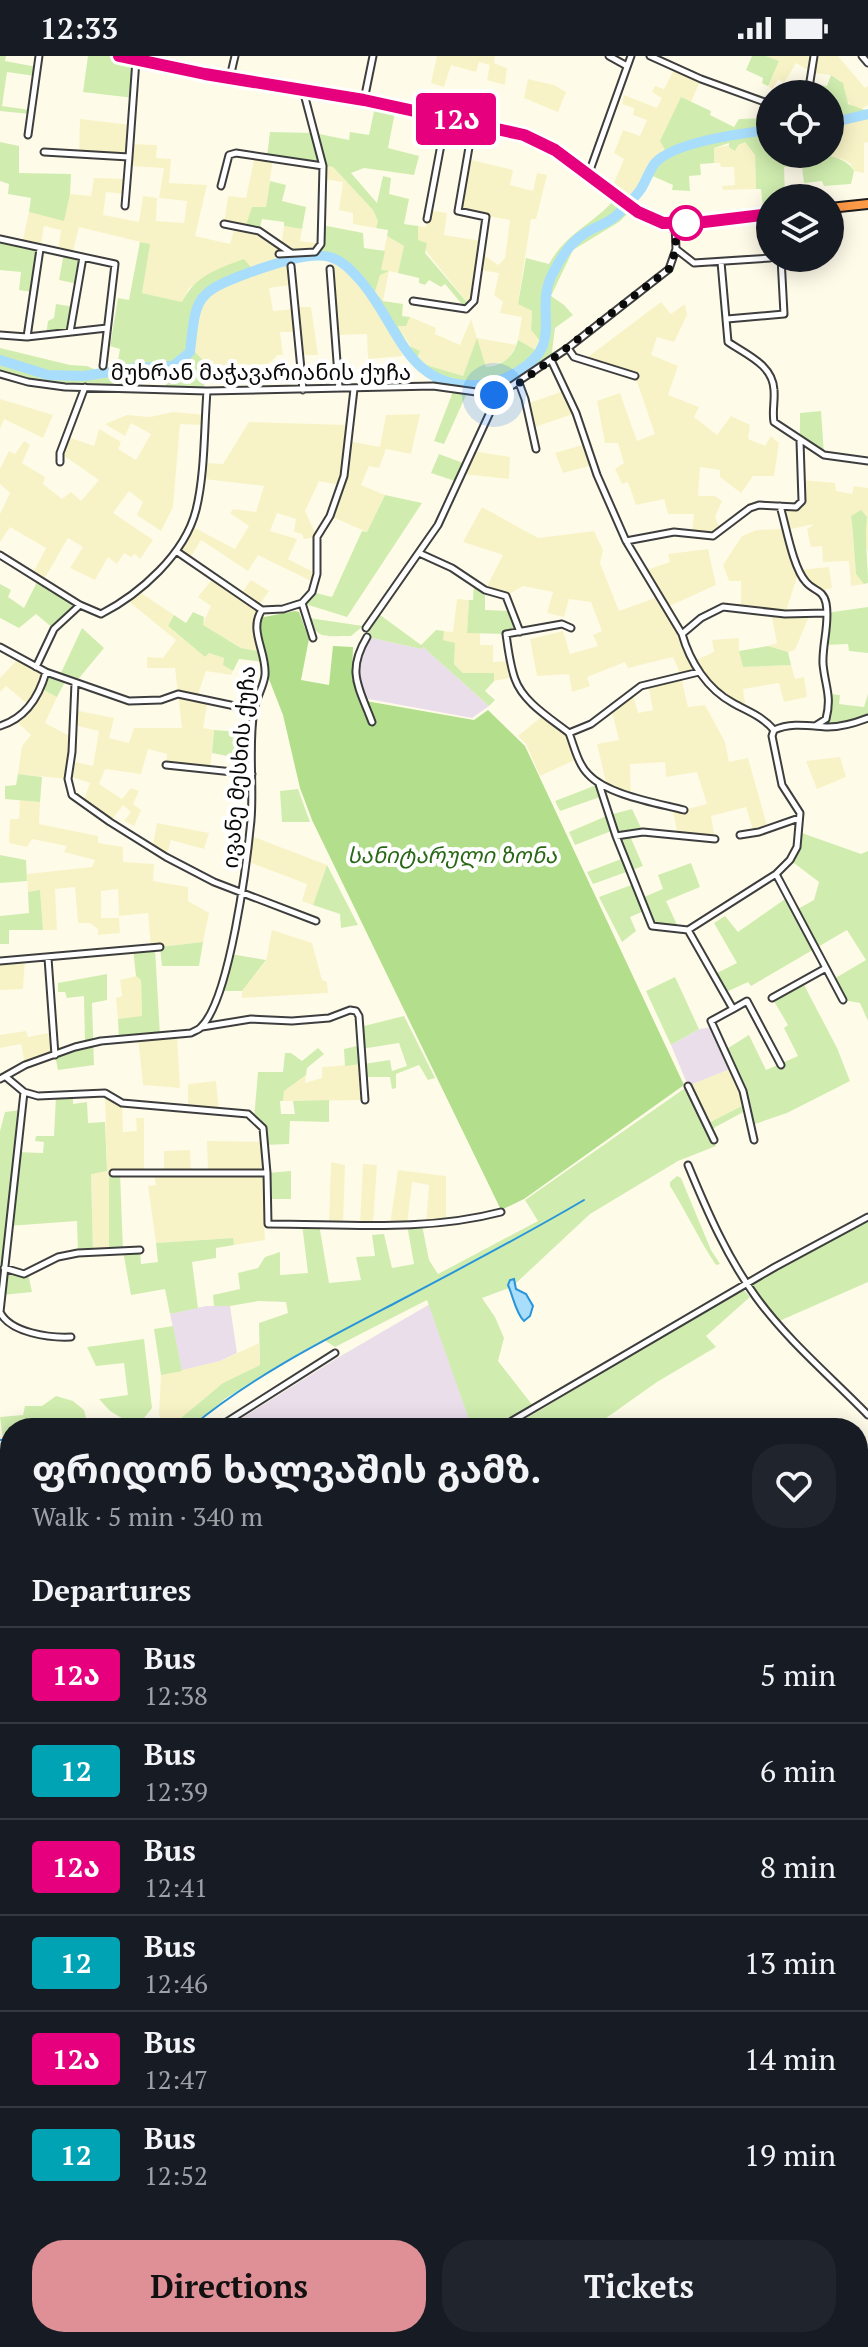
<!DOCTYPE html>
<meta charset="utf-8">
<style>
:root{--surface:#171b24;--page:#20242c;--text:#f1f3f6;--muted:#9ea1a6;--line:#363941;--accent:#df9096}
body{margin:0;font-family:"PT Serif","Noto Sans Georgian",serif;background:var(--page);color:var(--text);height:100vh;display:flex;flex-direction:column;font-size:30px;white-space:nowrap}
*{box-sizing:border-box;margin:0}
p{font-size:26px;color:var(--muted)}
.icon{flex:none;width:44px;height:44px;fill:none;stroke:currentColor;stroke-width:2;stroke-linecap:round;stroke-linejoin:round}
.map{position:relative;flex:1;overflow:hidden}
.sheet{position:absolute;left:0px;top:1362px;width:868px;height:930px;display:flex;flex-direction:column;background:var(--surface);border-radius:32px 32px 0 0;box-shadow:0 4px 20px #0003}
.sheet>*{flex:none}
.badge{padding:0 16px;border-radius:6px;font-size:28px;line-height:52px}
.controls{position:absolute;left:756px;top:24px;display:grid;gap:16px}
.controls a{display:grid;place-items:center;width:88px;height:88px;border-radius:50%;background:var(--surface);box-shadow:0 4px 20px #0003;font-size:40px}
.you{position:absolute;width:40px;height:40px;margin:-20px;border:6px solid #fff;border-radius:50%;background:#1a73e8;box-shadow:0 0 0 12px #1a73e833}
.map>.badge{position:absolute;translate:-50% -50%;box-shadow:0 0 0 4px #fff}
h2{padding:0 32px;font-size:30px;line-height:72px}
.round{display:grid;place-items:center;flex:none;width:84px;height:84px;border-radius:32px;background:var(--page)}
.summary{display:flex;align-items:center;justify-content:space-between;height:136px;padding:0 32px}
h1{font-size:38px;font-weight:700;line-height:60px}
.cta{display:flex;gap:16px;margin-top:auto;padding:16px 32px}
.cta a{flex:1;height:92px;border-radius:32px;background:var(--accent);color:#111;font-size:32px;font-weight:700;line-height:92px;text-align:center}
.cta a+a{background:var(--page);color:var(--text)}
ul{padding:0;list-style:none}
li{display:flex;align-items:center;gap:24px;height:96px;padding:0 32px;border-top:2px solid var(--line)}
li div{flex:1}
li b{display:block;font-size:30px}
li em{font-style:normal}
li .badge{min-width:88px;font-weight:700;text-align:center}
.status{display:flex;justify-content:space-between;align-items:center;height:56px;padding:0 40px;background:var(--surface);direction:ltr}
.status svg{height:22px;fill:currentColor}
.map>svg:first-child{display:block}
.industrial{fill:#eadeeb}
.farmland{fill:#f8f3c6}
.green{fill:#d0edaf;fill-rule:evenodd}
.forest{fill:#b3df8d}
.sand{fill:#ffedb1}
.water{fill:#a8ddfc;stroke:#2895da;stroke-width:2}
.lines{fill:none;stroke-linecap:round;stroke-linejoin:round}
.stream{stroke:#2895da;stroke-width:2}
.river{stroke:#a8ddfc;stroke-width:10}
.minor-casing{stroke:#3e3e3e;stroke-width:9}
.highway-casing{stroke:#1c1c1c;stroke-width:12}
.minor{stroke:#fff;stroke-width:5}
.highway{stroke:#ff9a47;stroke-width:8}
.line-casing{stroke:#fff;stroke-width:18}
.line{stroke:#e6007e;stroke-width:12}
.walk{stroke:#0b0b0b;stroke-width:8;stroke-dasharray:0 14.4}
.stop-dot{fill:#fff;stroke:#e6007e;stroke-width:4}
.labels{text-anchor:middle;dominant-baseline:central;stroke-width:8;stroke-linejoin:round;paint-order:stroke}
.street-label{font-size:22px;fill:#0b0b0b;stroke:#fff}
.park-label{font-size:22px;font-style:italic;fill:#286816;stroke:#fff}
</style>
<div class="status"><b>12:33</b><svg viewBox="0 0 49 12"><path d="M0 12V9h3v3zM5 12V6h3v6zM10 12V3h3v9zM15 12V0h3v12zM26 1h20v11H26zM47 4h2v5h-2z"/></svg></div>
<div class="map">
<svg width="868" height="2291" viewBox="0 0 868 2291">
<rect width="100%" height="100%" fill="#fffbe9"/>
<path class="industrial" d="M367,581L422,593V590L489,650L472,662L363,642L355,621L356,599Z
M714,971L733,1012L688,1030L671,989L699,973Z
M430,1248L472,1372H226L339,1301Z
M206,1250H230L237,1297L220,1305L182,1315L170,1258Z"/>
<path class="farmland" d="M437,0H495L494,7L507,12L505,29L487,24L490,9L479,6L476,16L451,9L444,31L431,27Z
M766,0H838L865,32L868,30V49L861,53L854,52L845,43V33L840,24L831,19L813,17L796,7L784,27L778,23L773,33L768,30L778,5Z
M675,12L701,23L691,46L681,41L667,97L656,106L641,133L632,144L613,129L624,103L614,97L623,74L640,80L647,64L633,59L634,52L622,48L624,39L657,52L662,42L652,36L655,30L664,33Z
M528,23L554,29L566,36L558,56L524,42Z
M868,58V86L864,87V117L854,115L850,107L842,103L823,98H830V67Z
M80,63L132,69L130,88L157,89L156,102L171,103L169,127L207,129L195,180L230,188L235,171L224,168L228,140L246,142L255,99L273,102L266,151H252L259,175L281,190L284,170L302,173L300,185L321,188L315,196L292,198L287,205L254,215L244,204L189,232L182,246L142,237L149,188L79,171L72,199L58,196L61,174L44,170L40,193L22,188L29,156L63,164L70,138L91,140L94,122L127,123L126,138L106,136L103,159L139,166L143,140L157,142L156,165L184,167L187,145L159,142L164,112L128,110L129,101L79,98Z
M745,86L755,99L756,133L723,134L722,130L735,129L734,111H721L720,107H714V92Z
M467,103L513,114L510,129L533,135L537,117L547,119L536,163H531L518,247L532,255L531,274L540,285L537,296L518,284L522,261L500,257L503,246L494,239L499,217L479,214L471,251L417,184L418,170L426,171L429,154L447,157L444,179L482,185L481,197L498,209L505,202L510,164L458,155Z
M323,110H332L373,154L378,165L376,172L353,168V157L339,154L343,126L323,123Z
M387,180L404,190L398,217L389,215L383,245L375,236L380,219L387,215H380Z
M336,207L367,237L403,300L368,303L367,278L338,279L331,209Z
M286,209L290,214L291,229L269,232L273,255L293,253L295,276H280L283,299H278L268,308L209,310L194,295L199,253L211,238L224,230Z
M661,246L671,258L685,248L687,259L674,286L657,281L651,299L678,310L668,339L699,351L694,361L717,379L731,360L750,369L748,383L765,390L771,380L779,387L774,420H753L741,437L720,421V414L700,411L698,440H715L722,445L715,461L721,475L713,480L692,477L694,458H668L664,443L636,449L628,426L622,428L615,413L624,407L618,387H605L597,345L620,337L637,385L655,378L635,320L584,304Z
M297,251H311L318,299H302Z
M410,261L436,272L435,278L460,289L471,263L477,282L517,289L507,304L486,311L477,284L463,320L420,307L398,269L406,270Z
M566,334L576,357L532,372L527,348Z
M0,343L53,359L43,382L4,363L0,373Z
M173,356L205,359L204,369L180,368L173,451L161,475L137,459L143,446L129,435L113,457L153,484L140,503L135,498L131,501L124,497L117,508L108,501L95,524L70,512L83,491L68,482L42,527L32,519L46,492L10,471L0,486V458L10,437L0,428V413L9,395L15,398L24,385L30,389L22,407L45,421L43,428L62,443L71,436L81,445L99,424L60,397L68,381L94,390L99,373L121,386L118,393L136,404L151,378L131,367L125,380L105,368L127,359L150,361Z
M420,358L411,398L386,393L379,412L369,410L361,429L385,439L367,476L330,460L340,429L319,425L305,455L317,481L304,483L302,478L294,476L296,463L277,457L270,475L297,483L288,503L317,518L315,527L258,499L248,515L201,484L189,504L176,495L189,469L235,493L249,470L230,457L233,453L256,456L264,430L204,423L205,407L223,408L249,366L350,369L348,385L380,391L386,359Z
M586,388L593,409L563,417L555,397Z
M472,395L510,401L509,423L462,418Z
M801,424L835,427L836,435L852,438L854,430L868,432V497L864,483L867,461L852,467L856,518L864,528L851,530L849,505L823,506L822,490L811,491L807,473L814,468L787,474L799,514L829,511L832,532L821,535L806,527L799,515L785,558H810L795,594L788,596L768,590L777,587L771,557L741,554V525H729L723,509L742,480L757,474L786,473L780,450L800,448Z
M482,451L538,482L594,475L603,494L600,507L619,555L658,541L643,515L670,506L668,498L708,493L716,529L665,552L682,578L694,605L714,596L712,584L739,582V595L744,611L791,609L795,623L804,621L807,641L784,646L779,627L743,633L746,654L723,641L699,616L681,621L688,651L705,649L725,686L729,706L748,702L768,773L754,777L746,751L711,760L715,783L678,780L672,751L684,754L707,748L697,716L666,721L665,706L630,708L631,740L607,731L597,688L619,684L611,652L632,635L638,657L653,654L648,628L681,620L673,601L628,612L625,606L587,621L590,630L572,636L569,618L537,620L530,583L563,575L570,598L598,590L593,579L602,575L591,546L569,543L564,561L547,557L553,536L523,530L506,540L485,534L503,499L463,486Z
M214,521L240,539L251,524L269,535L258,551L256,563L262,596L242,592L202,569L211,550L198,541Z
M138,535L174,559L168,570L182,582L205,601L209,597L224,602L223,609L233,615L231,619L206,615L197,641L208,644L203,672L214,674L210,714L166,709L167,698L148,693L141,718L105,713L99,728L122,743L131,732L139,735L133,748L141,754L134,770L124,765L131,756L123,749L110,766L83,746L90,727L69,720L68,723L18,718L22,690L31,679L15,664L31,651L6,630L0,636V622L19,602L40,617L42,633L57,641L45,667L73,682L71,705L93,710L99,675L74,669V654L114,662L109,682L129,687L134,672H182L175,612H147V601L163,602L176,584L127,544Z
M457,543L469,544L467,576L480,577V589H493V606L511,605L514,621L494,625L493,617H463L454,608L442,584L444,575L453,576Z
M545,658L569,677L579,702L540,720L526,688L518,680Z
M840,701L846,721L817,733L806,705Z
M20,744L40,746L39,768L98,780V787L123,791V806L154,808L153,825L188,831V845L209,857L203,886L151,892L148,857L119,860L118,833L101,835V862H119L120,877L98,879V873L90,867H78L75,831L55,833L57,874H43L40,835L28,836L27,818L92,811L95,804L64,796L67,790L32,783L27,791L9,787L10,763H19Z
M157,767L209,777L204,793L171,784L166,801L152,793Z
M249,779L327,809L313,849L302,845L307,828L246,805Z
M272,874L312,887L322,924L327,926L328,937L242,942V935L266,905Z
M25,903L23,933L0,934V905Z
M136,920L141,923L142,961L118,963L116,942L122,940L120,924Z
M26,975L28,981L53,976L55,999L25,1009L21,988L0,992V979Z
M177,979L180,1032L143,1029L138,982Z
M363,1008L365,1044L283,1045L284,1035L306,1019L305,1027L322,1022V1011Z
M733,1012L747,1046L707,1069L688,1030Z
M216,1025L219,1054L188,1052V1028Z
M105,1037L122,1047L123,1076L137,1075L136,1062H144V1117H110L109,1196H93L91,1117L107,1115Z
M207,1085L264,1086L268,1168H264L265,1184L234,1189L232,1182L156,1187L148,1130L156,1129L154,1117H164V1095L190,1094L191,1117H208Z
M331,1106L345,1109L343,1168H329Z
M363,1108L377,1109L373,1168H360Z
M398,1114L446,1120V1168L426,1169L429,1129L412,1126L407,1169H390Z
M259,1287L260,1309L223,1327L169,1372L163,1370L159,1358L161,1319L220,1305Z"/>
<path class="green" d="M0,0H6L5,5L37,11L35,20L7,16L2,50L30,54V58L0,55Z
M88,0H110L134,5V42L83,36Z
M752,0H766L779,5L768,30L762,27L763,22L746,14Z
M831,19L843,27L848,48L868,55V58L830,67V38L816,34L817,29L827,30Z
M681,41L711,55L710,59L734,71L739,63L770,62V98C793,98 841,92 854,115L851,128L824,130L822,125L804,127L802,110L784,111L785,142H770V153H763L761,133H756L755,99L745,86L738,89L735,95L729,91V87L714,92V107L700,108L701,119L689,120L690,135L672,134L673,129L648,118L667,97L660,85Z
M375,51L395,56L388,92L419,100L414,119L364,112L351,117L377,147L383,120L391,122L389,138L409,143L404,168L418,170V184L427,187L425,197L471,251L466,253L445,228L441,231L429,224L425,229L419,227V222L398,217L404,190L387,180L388,174L376,172L378,165L373,154L333,111L267,101L270,76L314,77L349,84L350,76L369,79Z
M0,86L19,90V117L71,118L70,138L64,165L29,156L31,142L8,138L9,128L0,125Z
M270,125L286,129L282,145L306,151L302,173L284,170V166L262,163L259,175L245,172L252,151H266Z
M614,144L628,157L619,166L573,194L551,240L564,249L573,259L555,272L551,304L498,339L467,337L444,388L434,385L454,333L433,330V321C428,318 422,315 418,311C388,282 369,197 318,201L322,169L363,177L364,192L385,195L381,214L389,215L380,219L375,236L383,245L403,248L402,260L410,261L406,270H398L409,290L420,295L417,302L420,307L463,320L477,282L486,311C503,309 514,301 518,284L537,295L540,285L531,274L532,255L518,248L526,202L549,208C566,177 592,169 614,144Z
M0,183L40,193L33,236L19,234L21,216L0,214Z
M140,186L150,188L142,237L182,246C196,219 217,213 244,203L254,215C232,223 208,229 196,251C185,270 202,302 172,310C155,315 134,312 116,315L120,293L110,290L118,242L129,244Z
M64,197L83,201L78,228L59,224Z
M56,248L75,251L70,276L46,279L48,265L54,262Z
M0,292L70,309L87,310L103,317L84,320L85,324L181,311L194,295L209,310L205,313L204,331H166V319L125,320L124,328L49,330L0,318Z
M821,355L824,399L800,385V357Z
M439,398L466,408L458,426L431,417Z
M385,439L422,447L347,561L302,547L312,536L332,541L362,475L367,476Z
M861,454L867,461C864,483 868,504 868,527L864,528L856,518L852,467L851,460Z
M38,524L71,547L73,553L54,573L36,558L19,572L0,562V528L11,534L8,541L24,552Z
M474,527L485,534V554L513,555L520,576L506,578L467,577L469,544H473Z
M868,551V597L849,595L848,588L825,589L826,557Z
M193,556L204,561L203,569L241,592L262,596L264,606L239,603L233,615L223,609L224,602L209,597L205,601L168,570L174,559L186,567Z
M376,556L421,589L436,574L444,575L443,584L455,587L454,608L463,617H494V625L485,635L495,644L489,650L423,591L422,593L367,581Z
M309,562L363,570L351,580C329,579 317,586 309,562Z
M82,572L104,592L75,627L66,624L57,641L42,633L50,618L59,621Z
M768,590L788,596L791,609L743,611L739,595Z
M830,638L840,639L839,648L864,651L868,638V662L851,669L815,670L826,663Z
M214,674L253,677L252,718L231,716L232,701L212,697Z
M18,718L42,721L40,746L5,743V730L16,729Z
M599,728L603,740L560,755L555,745Z
M298,733L310,766H282L280,735Z
M632,753L643,776L630,780L643,810L593,828L587,816L624,802L614,774L575,789L569,776L609,759Z
M799,776L861,798L868,795V965L860,947L843,944L832,924L866,904L847,874L751,930L748,926L724,937L713,919L737,907L714,867L725,860L738,876L788,841L796,854L814,844L819,826L790,804L797,791Z
M0,799L26,804L27,825L0,827Z
M691,807L700,831L666,845L679,873L654,869L644,841L663,833L658,819Z
M327,809L358,869L341,872L340,858L313,849Z
M634,828L644,855L630,861L636,875L622,886L599,841Z
M40,834L43,874H9V888H0V860L29,857L28,836Z
M203,886L199,910H162L160,891Z
M155,892L160,980L119,984L118,963L142,960L141,924L136,920L133,893Z
M230,898L266,904L242,935H219Z
M107,918V944L92,947L94,1009L58,1014L55,999L85,988L84,940L67,942L65,936H58V927Z
M675,921L699,973L671,989L646,935Z
M802,925L837,992L850,1025L787,1057L755,1068L751,1069L747,1054L710,1074L716,1090L678,1105L590,1158L514,1229H508L509,1232L482,1242L495,1261L504,1282L498,1305L533,1350L492,1372H472L427,1244L335,1291L324,1284L226,1342L190,1372H169L223,1327L260,1309L259,1267L288,1257L286,1246L259,1245L230,1250H214L213,1239L240,1233L238,1217L258,1212L265,1201L280,1196V1219L308,1217L302,1168H319L329,1227L361,1224L356,1201L375,1200L372,1179L384,1178L392,1212L414,1208L407,1169H422L429,1204L438,1218L538,1165L525,1144L688,1030L707,1068L747,1047L725,994L749,979L766,1014L798,1000L784,972L788,969L772,942Z
M404,960L435,1022L428,1024L419,1009L396,1018V1032L392,1033L390,1021H364L362,1008L345,1010L344,993L361,989L360,971ZM399,987L407,1010L392,1015L390,1004L363,1008L361,993Z
M318,992L324,998L307,1012L306,1019L284,1035L283,1045H280L281,1058H295L293,1045L329,1044V1066L290,1065L289,1088L264,1089L262,1072L254,1063L258,1016H283L285,997H291L302,1005Z
M73,1038V1048L87,1046L88,1067L105,1066L107,1115L91,1118L93,1196L78,1197L77,1165L8,1170L4,1212L28,1217L32,1236L2,1239L0,1256V1075L5,1056L21,1054L16,1096L43,1097L44,1086L35,1085L36,1080H54L56,1040Z
M291,1115V1143H267V1117Z
M109,1116L120,1117L123,1195L140,1194L141,1208L158,1206L156,1187L233,1182L234,1189L216,1192V1202L192,1206L198,1252L170,1258L165,1233L131,1239L123,1195L109,1196Z
M677,1120L681,1122L711,1194L720,1208L716,1209C699,1184 686,1155 670,1130V1126Z
M868,1161V1226L777,1266L748,1227Z
M743,1233L750,1241L706,1280L716,1291L657,1326L592,1372H510Z
M173,1270L182,1315L161,1319L154,1273Z
M144,1283L152,1352L137,1371L110,1355L99,1343L128,1339L124,1307L96,1310L87,1291Z
M56,1340L73,1345L84,1354L87,1366L58,1372H10V1383L3,1384L0,1361L23,1359L25,1350H42Z
M10,1453V1517L0,1527V1463Z
M10,1874V1929L0,1933V1879Z
M10,1946V2029L0,2038V1952Z
M10,2086V2143L0,2146V2091Z"/>
<path class="forest" d="M295,555L299,556L309,583L301,624L329,629L333,590L353,591L352,622L360,644L474,664L488,654L525,690L684,1029L524,1143L501,1154L312,764L300,732L283,659L267,618L259,562Z
M566,2282H630L667,2291H563Z
M710,2282H787L781,2287L792,2291H684Z"/>
<path class="sand" d="M10,2264V2282H38L31,2291H0V2265Z"/>
<path class="water" d="M514,1223L516,1233L526,1238L533,1250L530,1260L524,1265C516,1258 513,1240 508,1229L510,1224Z
M868,1441V2000L858,2006V1445Z
M10,2143V2264L0,2265V2146Z
M86,2282H179L175,2291H75Z"/>
<g class="lines">
<path class="stream" d="M58,1372L87,1366L115,1372
M190,1372C252,1320 326,1283 397,1246C460,1213 523,1180 584,1144
M0,1384L10,1383
M45,2291L51,2282
M541,2291L543,2282"/>
<path class="river" d="M830,67L868,58
M0,304L48,319L84,320L135,312L173,310L190,296C196,243 194,237 248,217C268,210 309,195 330,201C343,205 350,213 359,223C398,266 405,333 478,329C492,328 505,323 517,316C568,287 531,254 554,215C562,200 570,187 584,178C594,171 607,168 616,160C624,152 634,143 641,133C646,125 649,115 655,107C674,86 742,77 770,74"/>
<defs>
<path id="minor" d="M609,0L627,10
M650,0L701,23L770,48
M862,0L868,7
M230,21L235,0
M808,38L814,0
M364,44L373,0
M28,79L39,0
M44,96L129,101L136,4
M589,117L631,0
M221,130L229,99L236,97L323,110
M125,150L129,101
M427,163L446,62
M224,168L259,175L291,197
M0,183L115,208L103,310
M676,193L694,207L770,202
M279,198L315,196L321,188L323,110L303,34
M721,206L728,286C747,299 773,309 774,334C775,346 772,355 774,366L824,399L868,405
M291,210L303,334
M330,213L339,332
M413,245L466,253
M466,253L474,245L486,161L458,155L473,68
M727,263L784,258L781,202
M70,276L83,201
M0,279L27,281L107,272
M27,281L40,193
M568,292L574,301L635,320
M551,304L576,357L597,419L626,485L682,578C690,606 707,633 733,647C749,656 762,660 774,674
M0,318L28,326L65,331L207,335L433,330L498,339L568,292L669,213L676,193L675,168
M519,327L525,343L536,393
M60,406V397L85,331
M780,450C786,470 793,512 806,526C813,535 823,533 826,547C830,567 822,588 823,608C825,630 832,640 826,663L815,670
M626,485L674,476L713,480L750,452L759,449L796,451L802,445L800,385
M176,495L262,554
M419,497L452,512L485,534L506,540L520,576
M0,499L80,549L101,558C140,538 185,498 196,454C205,418 204,373 207,335
M302,547L313,582
M262,554L283,553L302,547L312,536L317,518V481L330,460L344,420L354,333
M366,572L438,469L498,339
M571,572L562,568L506,578C508,593 510,609 515,623C523,646 550,662 569,677L591,668L641,630L699,616
M682,578L701,562L723,551L785,558L826,557
M367,581C346,616 359,631 372,666
M0,591L46,616L129,645L161,644L178,638L254,654
M36,611L54,573L80,549
M75,627L72,696L68,723L72,739L110,766L166,801L214,826L316,865
M0,670C26,662 39,641 46,616
M774,674C791,666 810,670 828,671C842,671 855,667 868,662
M569,677C574,690 578,708 588,718C607,739 657,747 684,754
M166,709L252,718
M599,728L616,780L643,776L715,783
M740,779L759,776L799,762
M616,780L652,870L688,874L776,818L790,804L797,791L800,757L782,729L772,680L774,674
M776,818L843,944
M688,874L733,953L747,945L781,1009
M48,902L55,999
M0,905L160,891
M772,942L826,912
M733,953L711,965L743,1035L754,1084
M202,971L251,963L292,965L329,962L350,954L356,955L359,960L365,1044
M6,1021L24,1036L38,1040L105,1037L122,1047L248,1058L263,1072L267,1117L268,1168C346,1168 425,1176 501,1156
M0,1023L25,1009L75,991L101,985L191,977C194,975 199,974 201,971C230,943 247,806 251,764C254,728 248,690 254,654C256,642 264,630 265,619C267,596 248,574 262,554
M688,1030L714,1084
M24,1036L0,1256C10,1277 50,1282 71,1281
M688,1109C707,1155 727,1201 756,1241C787,1284 831,1321 868,1359
M113,1117H267
M4,1212L24,1218L58,1201L78,1197L140,1194
M217,1372L335,1297
M500,1372L775,1211L868,1161
M858,1405L868,1400
M0,1550L10,1540
M0,1571L10,1581
M0,1671L10,1665
M0,1686L10,1703
M0,1870L10,1864"/>
<path id="highway" d="M119,0L205,18L364,44L524,79L555,94L638,156L663,167L701,166L770,158
M830,152L868,148"/>
</defs>
<use href="#minor" class="minor-casing"/>
<use href="#highway" class="highway-casing"/>
<use href="#minor" class="minor"/>
<use href="#highway" class="highway"/>
</g>
<g class="lines">
<defs>
<path id="line" d="M119,0L205,18L364,44L524,79L555,94L638,156L663,167L704,166L770,158"/>
</defs>
<use href="#line" class="line-casing"/>
<use href="#line" class="line"/>
<path class="walk" d="M494,339L519,327L551,304L669,213L676,193L675,168L686,167"/>
</g>
<circle class="stop-dot" cx="686" cy="167" r="16"/>
<g class="labels">
<g class="street-label">
<text x="261" y="315">მუხრან მაჭავარიანის ქუჩა</text>
<text transform="translate(238 711) rotate(-85)">ივანე მესხის ქუჩა</text>
</g>
<g class="park-label">
<text x="452" y="798">სანიტარული ზონა</text>
</g>
</g>
</svg>
<div class="controls">
<a><svg class="icon" aria-label="locate" viewBox="0 0 24 24"><circle cx="12" cy="12" r="6"/><path d="M12 2v4M12 18v4M2 12h4M18 12h4"/></svg></a>
<a><svg class="icon" aria-label="layers" viewBox="0 0 24 24"><path d="M12 4l9 5-9 5-9-5zM3 14l9 5 9-5"/></svg></a>
</div>
<div class="you" style="left:494px;top:339px"></div>
<b class="badge" style="left:456px;top:63px;background:#e6007e;color:#fff">12ა</b>
<section class="sheet">
<div class="summary"><div><h1>ფრიდონ ხალვაშის გამზ.</h1><p>Walk · 5 min · 340 m</p></div><a class="round"><svg class="icon" aria-label="heart" viewBox="0 0 24 24"><path d="M12 20l-8-8c-3-5 5-10 8-4 3-6 11-1 8 4z"/></svg></a></div>
<h2>Departures</h2>
<ul>
<li><span class="badge" style="background:#e6007e;color:#fff">12ა</span><div><b>Bus</b><p>12:38</p></div><em>5 min</em></li>
<li><span class="badge" style="background:#00a3b4;color:#fff">12</span><div><b>Bus</b><p>12:39</p></div><em>6 min</em></li>
<li><span class="badge" style="background:#e6007e;color:#fff">12ა</span><div><b>Bus</b><p>12:41</p></div><em>8 min</em></li>
<li><span class="badge" style="background:#00a3b4;color:#fff">12</span><div><b>Bus</b><p>12:46</p></div><em>13 min</em></li>
<li><span class="badge" style="background:#e6007e;color:#fff">12ა</span><div><b>Bus</b><p>12:47</p></div><em>14 min</em></li>
<li><span class="badge" style="background:#00a3b4;color:#fff">12</span><div><b>Bus</b><p>12:52</p></div><em>19 min</em></li>
</ul>
<div class="cta"><a>Directions</a><a>Tickets</a></div>
</section>
</div>
